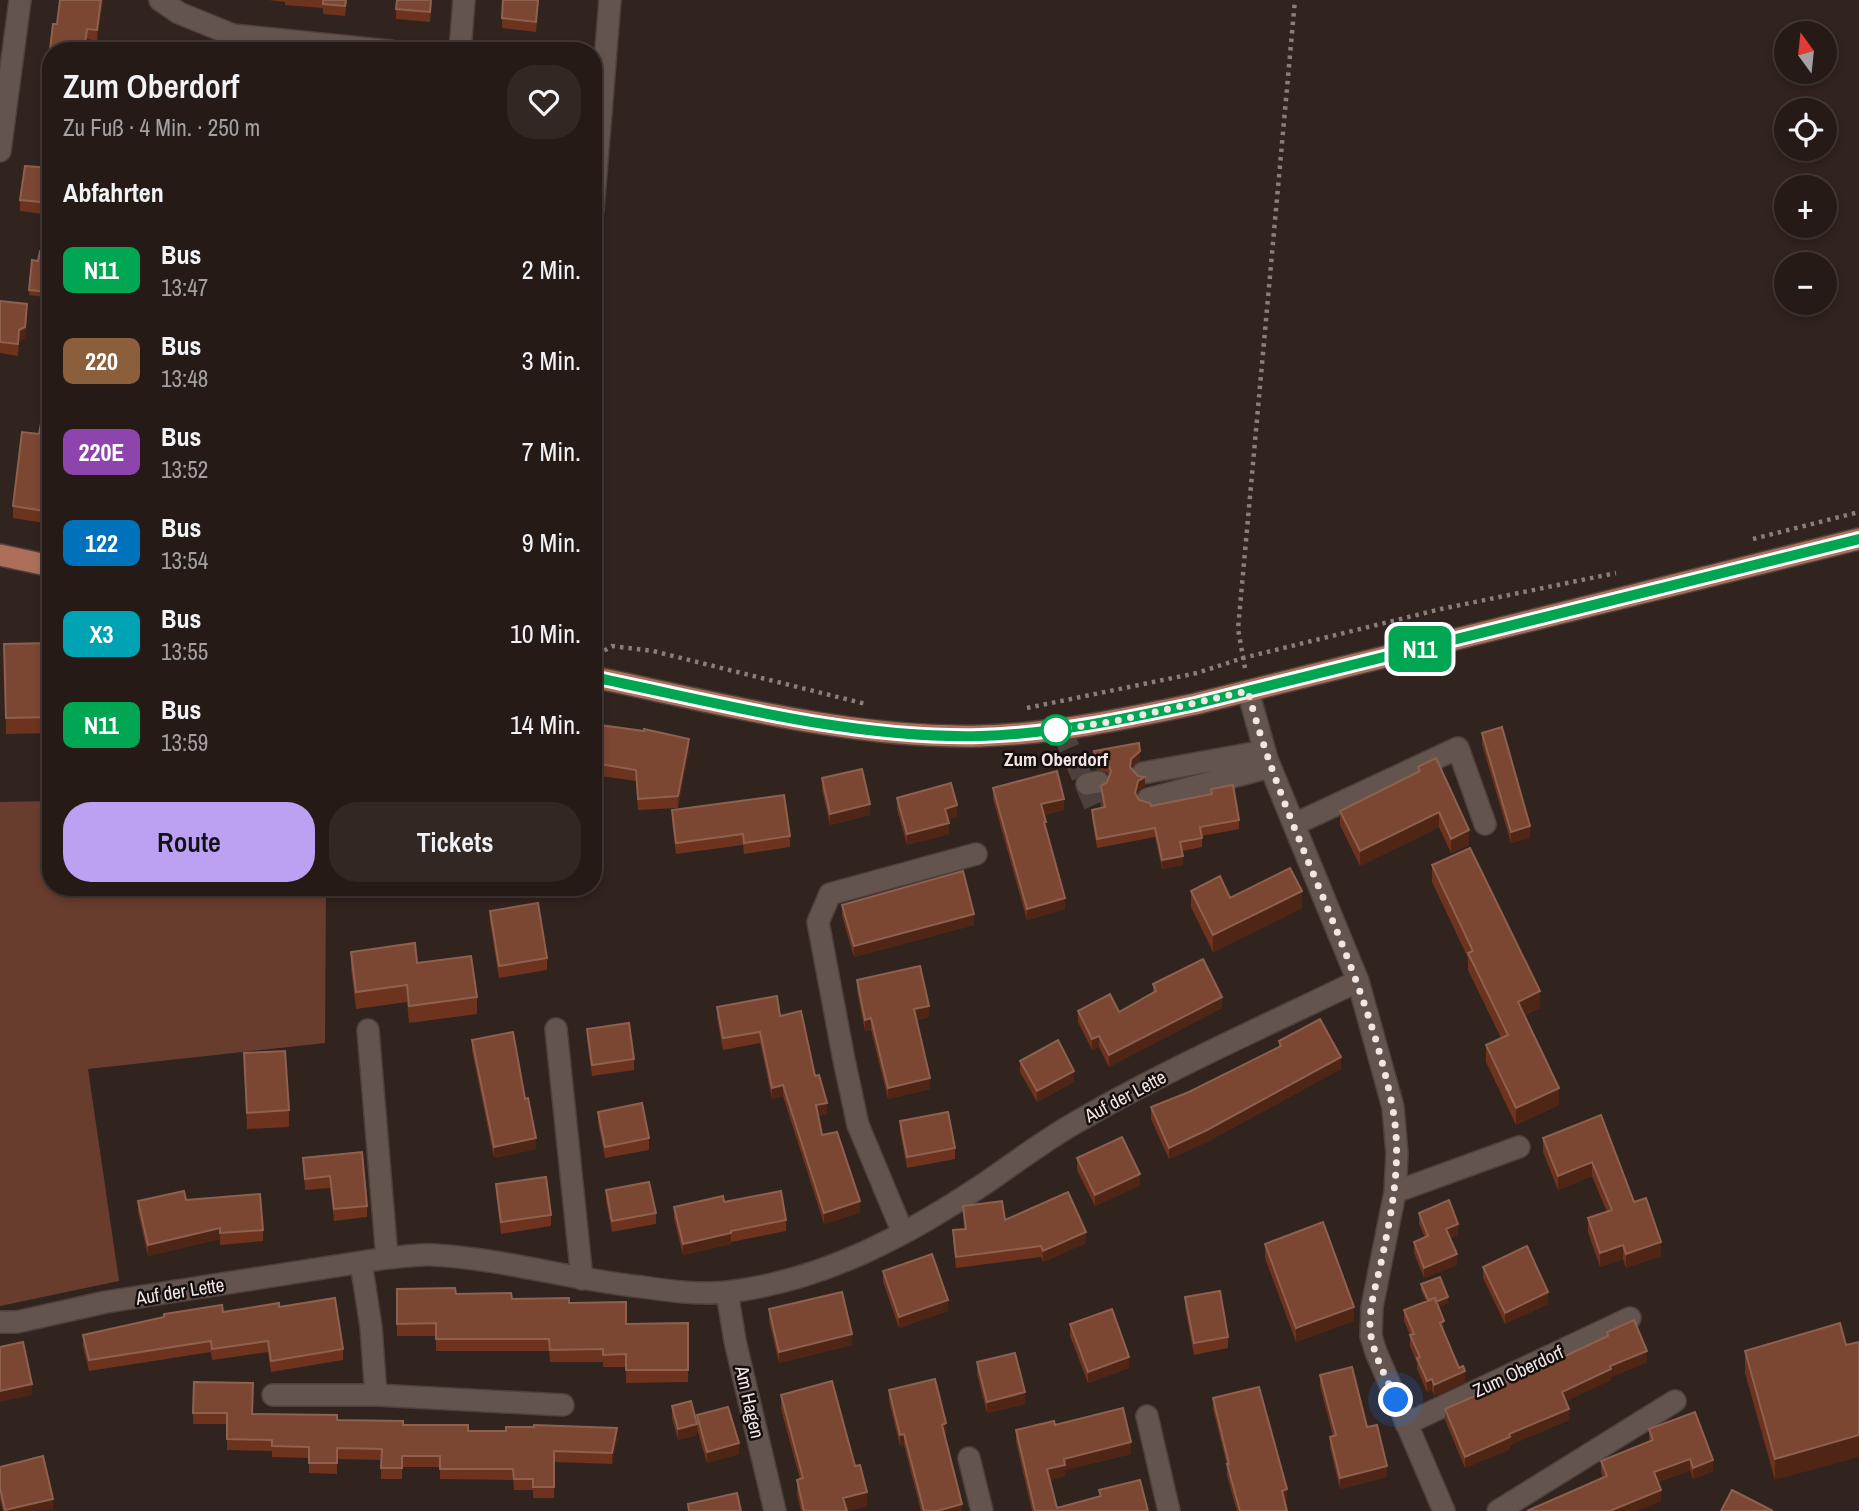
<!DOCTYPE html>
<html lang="de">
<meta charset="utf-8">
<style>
:root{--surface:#251a16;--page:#312723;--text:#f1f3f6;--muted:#a3a1a1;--line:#423835;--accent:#bca0f2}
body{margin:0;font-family:"Archivo Narrow",sans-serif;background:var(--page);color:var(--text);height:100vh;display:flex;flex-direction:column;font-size:26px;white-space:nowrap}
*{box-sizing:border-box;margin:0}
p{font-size:23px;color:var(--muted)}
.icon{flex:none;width:38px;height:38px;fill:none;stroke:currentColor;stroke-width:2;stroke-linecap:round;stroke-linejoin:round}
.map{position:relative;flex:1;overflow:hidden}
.drawer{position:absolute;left:42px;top:42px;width:560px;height:854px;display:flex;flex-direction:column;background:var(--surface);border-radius:28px;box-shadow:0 4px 10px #0003,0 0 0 2px var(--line)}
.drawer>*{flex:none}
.badge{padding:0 14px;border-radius:10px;font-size:24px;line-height:46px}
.needle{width:46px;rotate:345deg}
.tools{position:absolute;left:1774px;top:21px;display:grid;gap:14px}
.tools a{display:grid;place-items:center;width:63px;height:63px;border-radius:50%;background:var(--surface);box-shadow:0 4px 10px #0003,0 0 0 2px var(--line);font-size:35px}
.you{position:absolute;width:35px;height:35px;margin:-18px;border:5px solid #fff;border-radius:50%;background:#1a73e8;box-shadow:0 0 0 10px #1a73e833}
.map>.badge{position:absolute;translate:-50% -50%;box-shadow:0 0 0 4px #fff}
h2{padding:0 21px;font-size:26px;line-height:63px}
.round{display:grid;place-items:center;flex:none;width:74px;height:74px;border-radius:28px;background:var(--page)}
.headline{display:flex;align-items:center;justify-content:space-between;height:119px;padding:0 21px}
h1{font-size:33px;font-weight:600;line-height:52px}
.primary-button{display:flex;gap:14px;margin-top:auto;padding:14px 21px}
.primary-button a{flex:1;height:80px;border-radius:28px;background:var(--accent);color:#111;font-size:28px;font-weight:600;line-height:80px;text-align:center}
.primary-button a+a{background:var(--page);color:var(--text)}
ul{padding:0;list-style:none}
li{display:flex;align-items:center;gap:21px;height:91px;padding:0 21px}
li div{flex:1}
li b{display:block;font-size:26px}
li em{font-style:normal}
li .badge{min-width:77px;font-weight:700;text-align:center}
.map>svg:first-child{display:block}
.green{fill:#683d2e}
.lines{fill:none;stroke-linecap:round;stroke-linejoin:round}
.minor-tunnel{stroke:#4e403c;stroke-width:21;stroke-dasharray:21 10;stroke-linecap:butt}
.minor-casing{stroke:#4d403d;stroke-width:24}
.major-casing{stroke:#4d403d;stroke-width:24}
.path{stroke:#8b7e7a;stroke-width:4.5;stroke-dasharray:3.5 5;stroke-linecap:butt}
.minor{stroke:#64544e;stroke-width:21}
.major{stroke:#ad6f59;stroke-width:21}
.wall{fill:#6d331e}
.shaded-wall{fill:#4f2515}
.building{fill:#7b4733;stroke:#8d604f;stroke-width:2}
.line-casing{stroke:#fff;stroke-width:16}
.line{stroke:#00a651;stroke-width:10}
.walk{stroke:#f0e6e3;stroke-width:7;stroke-dasharray:0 12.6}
.stop-dot{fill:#fff;stroke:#00a651;stroke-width:3.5}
.labels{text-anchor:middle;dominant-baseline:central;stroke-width:5;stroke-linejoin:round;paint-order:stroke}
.stop-label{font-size:19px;font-weight:bold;fill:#f0e6e3;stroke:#140e0c}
.street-label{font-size:19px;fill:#f0e6e3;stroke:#140e0c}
</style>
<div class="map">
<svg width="1859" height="1511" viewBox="0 0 1859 1511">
<rect width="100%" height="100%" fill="#31231e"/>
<path class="green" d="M51,801V887H326L325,1043L88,1069L119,1281L0,1306V802Z"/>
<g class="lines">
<path class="minor-tunnel" d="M1061,729L1096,809L1122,804"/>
<defs>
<path id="minor" d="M160,0L179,13L233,35L390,51
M460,51L464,0
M0,151L20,0
M593,210L610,0
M1248,691L1267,759L1358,981L1393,1107L1397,1154L1395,1192L1372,1307L1371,1336L1376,1352L1444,1511
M1143,773L1265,751
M1087,784L1098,782
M1148,799L1270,767
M1295,824L1458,748L1485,824
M556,1029L582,1279
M368,1030L387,1258
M1395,1192L1519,1147
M903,1233L858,1125L844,1060L818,922L830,894L976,854
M361,1263L371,1327L376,1395
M727,1292L735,1341L775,1511
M0,1322H17L106,1302L387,1258C402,1257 419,1254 434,1255C504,1259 573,1280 643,1287C670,1291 700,1295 727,1292C823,1281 908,1235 987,1182C1016,1162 1045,1140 1075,1123C1166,1070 1263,1027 1358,981
M273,1395H376L563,1405
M1147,1416L1169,1511
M1406,1424L1630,1318
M969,1458L982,1511
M1498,1511L1675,1401"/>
<path id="major" d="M0,555L51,566
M593,677C719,703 852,739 980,736C1053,734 1124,719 1195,704L1859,539"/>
</defs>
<use href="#minor" class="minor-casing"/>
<use href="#major" class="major-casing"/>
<path class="path" d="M1753,539L1859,512
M597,655L612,646L653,651L866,704
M1245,668L1238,629L1295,0
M1027,708L1197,673L1243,658L1441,609L1616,573"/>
<use href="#minor" class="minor"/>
<use href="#major" class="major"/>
</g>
<path class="wall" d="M60,0H103L97,41L87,39L86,51H51V78L48,77V67L53,24H57Z
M268,0H347L345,16L323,14V8L285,5V2Z
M432,0L430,22L396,19V9Z
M539,0L536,32L502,28V18Z
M51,168V215L20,211V200Z
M51,252V298L29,295V290L38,261Z
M0,301L27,315L25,338L19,341L18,356L0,353Z
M51,408V524L13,518V506L39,434Z
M51,643V733L6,734L4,644Z
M593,724L644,731L689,750L678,808L638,810L636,781L593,775Z
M1482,733L1530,838L1511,843L1482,744Z
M1094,751L1140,760L1131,768L1145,786L1138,790L1137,796L1139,800L1151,806L1211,794V789L1239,820V829L1202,836V847L1182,851L1183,865L1162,869L1155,837L1097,848L1092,819V810L1103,807L1101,795V786L1107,782L1109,776L1108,773L1096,769Z
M1418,767L1469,845L1451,853L1439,827L1360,866L1340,825V811L1418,773Z
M822,778L870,815L830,825L822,790Z
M993,788L1064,810L1044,815L1046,830L1065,909L1027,920L993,799Z
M897,798L957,816L948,819L949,834L907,845L897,809Z
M672,810L790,836V847L744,854L743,845L676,854L672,822Z
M1432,865L1540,1008L1525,1015L1559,1105L1516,1125L1486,1062V1045L1501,1038L1468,970V958L1432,882Z
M1191,891L1230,898L1302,908L1213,952L1191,907Z
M842,905L974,925L854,957L842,916Z
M490,911L547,958V970L499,978L490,922Z
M351,952L417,963L477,997V1014L409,1023L407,1002L356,1009L351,969Z
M857,980L929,1017L917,1020L930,1089L888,1099L871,1030L865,1031L857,991Z
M1153,984L1222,1008L1109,1067L1099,1047L1092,1050L1078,1022V1011L1119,1012L1153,993Z
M717,1007L780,1016L815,1076L827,1114L818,1116L822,1135L860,1213L824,1224L783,1096L772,1099L760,1043L723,1050L717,1018Z
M587,1029L634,1059V1070L592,1076L587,1040Z
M472,1040L525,1099L536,1149L494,1158L472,1051Z
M1279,1041L1341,1069L1207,1142L1169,1159L1151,1119V1107L1189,1092L1279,1048Z
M244,1053L289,1110V1127L247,1129Z
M1020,1061L1074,1082L1037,1102L1020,1072Z
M598,1112L649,1138V1150L605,1158L598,1123Z
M1601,1115L1634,1202L1661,1256L1626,1268L1623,1259L1600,1267L1588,1232V1218L1607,1212L1592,1176L1558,1190L1543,1152V1138Z
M900,1121L955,1148V1159L907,1168L900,1132Z
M362,1152L367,1206V1217L334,1221L330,1188L305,1190L303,1158Z
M1077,1158L1140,1185L1095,1206L1077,1170Z
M496,1184L551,1215V1226L501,1234L496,1195Z
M606,1190L656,1213V1224L612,1232L606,1201Z
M186,1200L263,1230V1241L220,1245V1239L148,1256L138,1212V1201Z
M963,1206L1005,1220L1086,1243L1043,1262L1041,1257L956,1268L953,1241V1230L964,1229Z
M674,1207L786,1220V1231L731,1242V1244L683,1255L674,1219Z
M1419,1213L1458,1235L1450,1238L1457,1265L1424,1278L1414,1253V1242L1425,1238L1419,1224Z
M1265,1244L1354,1321L1296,1342L1265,1258Z
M1483,1267L1548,1304L1505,1324L1483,1278Z
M883,1271L948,1311L899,1328L883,1282Z
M1421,1284L1448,1303L1438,1307L1444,1332L1465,1382L1434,1396L1432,1390L1427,1392L1417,1369V1363L1410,1346V1335L1404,1321V1310L1426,1301L1421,1290Z
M397,1289L569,1303L626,1324L688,1323V1382L626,1383V1367H603V1362H550L549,1351H436V1336H397Z
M1185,1297L1228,1337V1348L1194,1355L1185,1308Z
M279,1307L343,1349V1360L271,1372L268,1352L212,1360L211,1352L89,1371L83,1347V1335L223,1312Z
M769,1309L852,1345L779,1363L769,1321Z
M1070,1324L1129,1368L1088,1383L1070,1336Z
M1607,1332L1647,1362L1611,1377V1380L1566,1401L1569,1420L1510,1445V1449L1465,1468L1445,1420V1409L1559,1359L1607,1336Z
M1846,1345L1775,1480L1745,1373V1351Z
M977,1362L1025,1404L987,1413L977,1374Z
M1320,1375L1387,1477L1340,1489L1330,1448V1437L1333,1436L1320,1386Z
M194,1382L253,1414L468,1431L617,1438L612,1464L554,1462V1498H533V1490H514L513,1480L440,1479V1467H402V1479H381V1460L337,1459V1474L309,1473V1458L272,1457V1451L227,1450V1424H193Z
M889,1390L946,1435H945L962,1511H921L904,1445L900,1446L889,1401Z
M781,1395L867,1506L847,1511H801L797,1494V1480L800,1479L781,1409Z
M1213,1398L1287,1501H1285L1287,1511H1237L1227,1476V1465L1213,1409Z
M672,1406L697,1421V1415L739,1454L707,1463L697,1429V1435L678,1440L672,1418Z
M1055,1425L1131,1454L1065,1470V1476L1050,1480L1057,1508L1099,1497V1490L1148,1511H1032L1016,1442V1430Z
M1649,1429L1713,1471L1693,1479L1690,1470L1658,1482L1661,1501L1637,1511H1527L1603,1478L1601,1472V1461L1649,1441Z
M0,1467L53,1510L3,1511L0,1499Z"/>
<path class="shaded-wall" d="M101,0H103L97,41V30Z
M87,29L86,51H84Z
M27,304L25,338L19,341L18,356L19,330Z
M689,739V750L678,808V796Z
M1140,751V760L1131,768V759Z
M1145,777V786L1138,790L1135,802V793L1138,781Z
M1064,799V810L1041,816V804Z
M870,804V815L830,825V814Z
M957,805V816L945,820V809Z
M1439,812V827L1360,866V851Z
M949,823V834L907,845V834Z
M1530,826V838L1511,843V832Z
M1469,830V845L1451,853V839Z
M1183,856V865L1162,869V860Z
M1302,891V908L1213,952V935Z
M1065,898V909L1027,920V909Z
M974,914V925L854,957V946Z
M1540,991V1008L1518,1018V1002Z
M1222,997V1008L1109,1067V1055Z
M929,1006V1017L914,1020V1009Z
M871,1018V1030L865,1031V1020Z
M1099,1036V1047L1092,1050V1039Z
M1341,1057V1069L1207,1142L1169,1159V1148Z
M1074,1071V1082L1037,1102V1091Z
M930,1078V1089L888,1099V1088Z
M783,1085V1096L772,1099V1088Z
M1559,1088V1105L1516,1125V1108Z
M827,1103V1114L816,1117V1105Z
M536,1138V1149L494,1158V1147Z
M1592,1162V1176L1558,1190V1176Z
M1140,1174V1185L1095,1206V1195Z
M860,1201V1213L824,1224V1213Z
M1458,1224V1235L1446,1240V1229Z
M220,1228V1239L148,1256V1245Z
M1086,1232V1243L1043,1262V1251Z
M731,1233V1244L683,1255V1244Z
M1661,1242V1256L1626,1268V1254Z
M1623,1245V1259L1600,1267V1253Z
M1457,1254V1265L1424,1278V1268Z
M1548,1292V1304L1505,1324V1313Z
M1448,1297V1303L1429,1310V1305Z
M948,1300V1311L899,1328V1317Z
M1354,1307V1321L1296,1342V1328Z
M1444,1321V1332L1440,1323Z
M852,1334V1345L779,1363V1352Z
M1647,1351V1362L1611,1377V1380L1562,1403V1392L1610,1366Z
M1129,1357V1368L1088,1383V1372Z
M1465,1371V1382L1434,1396V1385Z
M1432,1379V1390L1427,1392V1381Z
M32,1384V1395L0,1402V1391Z
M1025,1392V1404L987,1413V1402Z
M1569,1409V1420L1510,1445V1449L1465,1468V1457L1509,1434Z
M946,1423V1435L942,1436V1425Z
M697,1424V1435L678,1440V1429Z
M617,1428V1438L612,1464V1453Z
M904,1434V1445L900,1446V1435Z
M1859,1435V1457L1775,1480V1459Z
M1131,1442V1454L1065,1470V1476L1047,1481V1469L1064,1459Z
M739,1443V1454L707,1463V1452Z
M1690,1459V1470L1654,1483V1472Z
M1713,1460V1471L1693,1479V1468Z
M1387,1466V1477L1340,1489V1478Z
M1287,1489V1501L1282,1502V1491Z
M1661,1490V1501L1637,1511H1612Z
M867,1492V1506L846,1511L843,1498Z
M53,1499V1510L5,1511V1510Z
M962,1504V1511H937Z"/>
<path class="building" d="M60,0H101L97,30L87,29L84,51H51V67H48L53,24H57Z
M323,0H346L345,6L323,4Z
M397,0H431L430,12L396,9Z
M503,0H538L536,22L502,18Z
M169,41L202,44L201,51H168Z
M25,166L51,168V203L20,200Z
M40,251L51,252V292L29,290L32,260L38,261Z
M0,301L27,304L25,327L19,330L18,344L0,342Z
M44,407L51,408V512L13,506L22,432L39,434Z
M51,643V717L6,718L4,644Z
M593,724L644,731V729L689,739L678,796L638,799L636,770L593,763Z
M1502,727L1530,826L1511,832L1482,733Z
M1139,743L1140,751L1131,759L1130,767L1138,776L1145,777L1138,781L1135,793L1139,800L1150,803L1151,806L1212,794L1211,789L1233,785L1239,820L1200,827L1202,838L1180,842L1183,856L1162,860L1155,828L1097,839L1092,810L1105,807L1101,786L1107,782L1111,771L1108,764L1096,760L1094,751Z
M1436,758L1469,830L1451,839L1439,812L1360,851L1340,811L1420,771L1418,767Z
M862,769L870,804L830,814L822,778Z
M1057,771L1064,799L1041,804L1046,822H1044L1065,898L1027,909L993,788Z
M951,783L957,805L945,809L949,823L907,834L897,798Z
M784,795L790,836L744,843L743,834L676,843L672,810Z
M1470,848L1540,991L1518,1002L1559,1088L1516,1108L1486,1045L1508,1035L1468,953L1473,951L1432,865Z
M1290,868L1302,891L1213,935L1191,891L1220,876L1230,898Z
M963,871L974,914L854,946L842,905Z
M538,903L547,958L499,966L490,911Z
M415,943L417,963L471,956L477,997L409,1006L407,985L356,992L351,952Z
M1203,959L1222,997L1109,1055L1099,1036L1092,1039L1078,1011L1110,994L1119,1012L1156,991L1153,984Z
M920,966L929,1006L914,1009L930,1078L888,1088L871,1018L865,1020L857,980Z
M777,996L780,1016L801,1011L815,1076L819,1075L827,1103L816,1105L822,1135L837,1132L860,1201L824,1213L783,1085L772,1088L760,1032L723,1038L717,1007Z
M1320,1019L1341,1057L1207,1130L1169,1148L1151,1107L1189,1092L1281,1046L1279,1041Z
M629,1023L634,1059L592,1065L587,1029Z
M513,1032L525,1099L528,1098L536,1138L494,1147L472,1040Z
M1058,1040L1074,1071L1037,1091L1020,1061Z
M285,1051L289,1110L247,1113L244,1053Z
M642,1103L649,1138L605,1147L598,1112Z
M948,1112L955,1148L907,1157L900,1121Z
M1601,1115L1634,1202L1646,1198L1661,1242L1626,1254L1623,1245L1600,1253L1588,1218L1612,1210L1592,1162L1558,1176L1543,1138Z
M1122,1137L1140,1174L1095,1195L1077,1158Z
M362,1152L367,1206L334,1209L330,1176L305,1179L303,1158Z
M546,1177L551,1215L501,1222L496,1184Z
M649,1182L656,1213L612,1221L606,1190Z
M184,1191L186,1200L260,1194L263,1230L220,1233V1228L148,1245L138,1201Z
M781,1191L786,1220L731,1231V1233L683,1244L674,1207L723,1196L724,1202Z
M1068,1192L1086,1232L1043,1251L1041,1246L956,1257L953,1230L966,1229L963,1206L1002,1201L1005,1220Z
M1449,1200L1458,1224L1446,1229L1457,1254L1424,1268L1414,1242L1428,1236L1419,1213Z
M1323,1222L1354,1307L1296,1328L1265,1244Z
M1527,1246L1548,1292L1505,1313L1483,1267Z
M932,1254L948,1300L899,1317L883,1271Z
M1440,1277L1448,1297L1436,1302L1435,1298L1428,1300L1421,1284Z
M455,1288L456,1294L511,1293L512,1299L569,1298V1303L626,1302V1324L688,1323V1370H626V1354L603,1355V1349L550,1350L549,1339H436V1323L397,1324V1289Z
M1220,1291L1228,1337L1194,1343L1185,1297Z
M842,1292L852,1334L779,1352L769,1309Z
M335,1298L343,1349L271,1361L268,1341L212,1349L211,1341L89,1360L83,1335L164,1317V1314L222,1305L223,1312L279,1303V1307Z
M1435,1298L1444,1321L1440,1323L1459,1368L1463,1366L1465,1371L1434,1385L1432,1379L1427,1381L1417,1358L1420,1357L1410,1335L1414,1334L1404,1310Z
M1112,1309L1129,1357L1088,1372L1070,1324Z
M1634,1320L1647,1351L1610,1366L1611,1369L1562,1392L1569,1409L1509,1434L1510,1437L1465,1457L1445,1409L1559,1359L1608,1336L1607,1332Z
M1840,1323L1846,1345L1859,1342V1435L1775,1459L1745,1351Z
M23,1342L32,1384L0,1391V1347Z
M1015,1353L1025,1392L987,1402L977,1362Z
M1352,1367L1367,1427L1377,1425L1387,1466L1340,1478L1330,1437L1336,1435L1320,1375Z
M935,1379L946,1423L942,1425L962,1504L937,1511H924L904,1434L900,1435L889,1390Z
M832,1381L855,1466L860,1465L867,1492L843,1498L847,1511H804L797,1480L803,1478L781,1395Z
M194,1382L253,1383L252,1414L337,1415V1420L403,1421V1425H468V1431H506V1427H534V1425L617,1428L612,1453L554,1451V1487H533V1479H514L513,1469H440V1456H402V1468H381L382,1449L337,1448V1463H309V1447L272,1446V1440L227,1439V1413H193Z
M1259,1387L1287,1489L1282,1491L1287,1511H1240L1227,1464H1229L1213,1398Z
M691,1401L697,1424L678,1429L672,1406Z
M728,1407L739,1443L707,1452L697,1415Z
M1123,1408L1131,1442L1064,1459L1065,1465L1047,1469L1057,1508L1101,1496L1099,1490L1140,1480L1148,1511H1035L1016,1430L1054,1421L1055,1425Z
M1695,1412L1713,1460L1693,1468L1690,1459L1654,1472L1661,1490L1612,1510L1613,1511H1527L1607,1476L1601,1461L1653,1440L1649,1429Z
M43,1456L53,1499L5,1510L0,1488V1467Z
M1732,1490L1773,1511H1721Z
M737,1493L741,1511H689L688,1504Z"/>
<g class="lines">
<defs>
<path id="line" d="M593,677C719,703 851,739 980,736C1053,734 1124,719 1195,704L1859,539"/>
</defs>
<use href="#line" class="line-casing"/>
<use href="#line" class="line"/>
<path class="walk" d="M1056,730L1115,721L1248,691C1284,833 1364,961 1392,1105C1403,1159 1392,1210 1381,1263C1376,1286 1367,1312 1371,1336C1375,1358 1387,1379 1396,1400"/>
</g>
<circle class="stop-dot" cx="1056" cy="730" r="14"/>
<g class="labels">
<g class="stop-label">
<text x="1056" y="759">Zum Oberdorf</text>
</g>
<g class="street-label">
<text transform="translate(1125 1096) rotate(-28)">Auf der Lette</text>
<text transform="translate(180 1291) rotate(-9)">Auf der Lette</text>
<text transform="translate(1518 1371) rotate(-25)">Zum Oberdorf</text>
<text transform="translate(750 1402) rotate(77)">Am Hagen</text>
</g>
</g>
</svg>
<div class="tools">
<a><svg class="needle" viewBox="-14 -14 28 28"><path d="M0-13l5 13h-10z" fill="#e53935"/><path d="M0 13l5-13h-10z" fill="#a3a1a1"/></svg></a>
<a><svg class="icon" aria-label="locate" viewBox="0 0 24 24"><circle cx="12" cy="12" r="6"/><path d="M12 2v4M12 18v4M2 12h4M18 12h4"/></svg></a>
<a>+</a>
<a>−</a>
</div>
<div class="you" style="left:1396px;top:1400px"></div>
<b class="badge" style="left:1420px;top:649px;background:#00a651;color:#fff">N11</b>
<section class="drawer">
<div class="headline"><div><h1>Zum Oberdorf</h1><p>Zu Fuß · 4 Min. · 250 m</p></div><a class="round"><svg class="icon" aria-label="heart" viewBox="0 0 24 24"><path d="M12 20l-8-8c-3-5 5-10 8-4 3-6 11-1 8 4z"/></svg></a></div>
<h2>Abfahrten</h2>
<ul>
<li><span class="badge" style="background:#00a651;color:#fff">N11</span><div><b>Bus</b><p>13:47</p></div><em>2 Min.</em></li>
<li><span class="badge" style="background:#8b5e3c;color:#fff">220</span><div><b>Bus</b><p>13:48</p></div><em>3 Min.</em></li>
<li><span class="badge" style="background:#8e44ad;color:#fff">220E</span><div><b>Bus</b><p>13:52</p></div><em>7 Min.</em></li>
<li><span class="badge" style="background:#0072bc;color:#fff">122</span><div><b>Bus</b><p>13:54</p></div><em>9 Min.</em></li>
<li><span class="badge" style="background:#00a3b4;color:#fff">X3</span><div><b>Bus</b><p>13:55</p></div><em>10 Min.</em></li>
<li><span class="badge" style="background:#00a651;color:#fff">N11</span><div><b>Bus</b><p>13:59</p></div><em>14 Min.</em></li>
</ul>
<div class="primary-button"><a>Route</a><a>Tickets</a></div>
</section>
</div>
